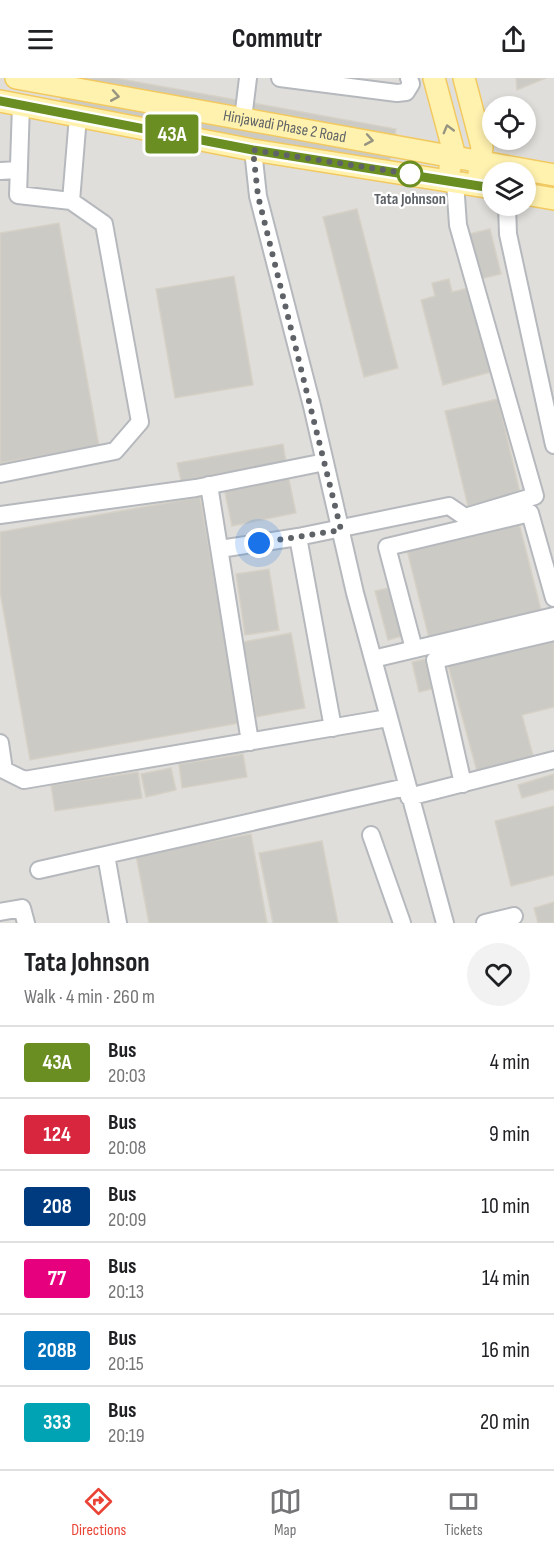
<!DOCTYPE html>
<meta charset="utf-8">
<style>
:root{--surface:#fff;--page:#f2f2f2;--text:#202124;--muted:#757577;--line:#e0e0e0;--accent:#ea4335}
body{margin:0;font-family:"Sofia Sans Condensed",sans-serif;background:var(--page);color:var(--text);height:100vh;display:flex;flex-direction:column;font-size:22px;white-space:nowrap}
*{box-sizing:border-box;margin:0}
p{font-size:20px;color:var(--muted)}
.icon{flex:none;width:33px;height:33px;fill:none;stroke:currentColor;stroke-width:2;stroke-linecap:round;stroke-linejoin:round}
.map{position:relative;height:845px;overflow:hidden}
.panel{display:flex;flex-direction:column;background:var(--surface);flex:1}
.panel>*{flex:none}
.badge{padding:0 12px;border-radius:4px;font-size:21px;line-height:39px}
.controls{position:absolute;left:482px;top:18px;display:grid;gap:12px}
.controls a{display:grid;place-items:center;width:54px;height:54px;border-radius:50%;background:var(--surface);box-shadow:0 3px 9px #0003;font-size:30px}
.you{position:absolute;width:30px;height:30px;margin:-15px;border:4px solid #fff;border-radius:50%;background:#1a73e8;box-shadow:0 0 0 9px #1a73e833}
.map>.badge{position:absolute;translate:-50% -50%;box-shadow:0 0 0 3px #fff}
.round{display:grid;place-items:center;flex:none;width:63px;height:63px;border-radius:32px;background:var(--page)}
.headline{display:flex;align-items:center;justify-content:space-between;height:102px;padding:0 24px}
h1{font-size:28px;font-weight:700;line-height:45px}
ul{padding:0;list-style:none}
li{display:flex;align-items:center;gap:18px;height:72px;padding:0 24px;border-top:2px solid var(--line)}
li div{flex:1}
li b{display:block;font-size:22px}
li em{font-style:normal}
li .badge{min-width:66px;font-weight:700;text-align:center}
header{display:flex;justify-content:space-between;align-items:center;height:78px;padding:0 24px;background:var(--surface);font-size:27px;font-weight:700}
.menu{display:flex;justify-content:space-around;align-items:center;height:84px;border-top:2px solid var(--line);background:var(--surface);font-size:16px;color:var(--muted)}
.menu a{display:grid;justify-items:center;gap:3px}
.menu .current{color:var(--accent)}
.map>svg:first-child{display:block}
.industrial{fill:#e0deda;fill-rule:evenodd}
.building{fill:#cccac5;stroke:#d6d1c6;stroke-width:1.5}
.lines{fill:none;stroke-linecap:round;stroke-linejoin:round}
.minor-casing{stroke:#b5b8bc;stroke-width:20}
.major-casing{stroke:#f2c960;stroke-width:24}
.minor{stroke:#fff;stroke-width:16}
.major{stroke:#fff2af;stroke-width:21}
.oneway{stroke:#979581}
.line-casing{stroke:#fff;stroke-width:14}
.line{stroke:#6b8e23;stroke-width:9}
.walk{stroke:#5f6368;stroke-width:6;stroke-dasharray:0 10.8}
.stop-dot{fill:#fff;stroke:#6b8e23;stroke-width:3}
.labels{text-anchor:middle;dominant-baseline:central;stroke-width:4.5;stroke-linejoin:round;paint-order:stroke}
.street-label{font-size:16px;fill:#5f6368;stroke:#fff}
.stop-label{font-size:16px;font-weight:bold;fill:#5f6368;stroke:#fff}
</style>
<header><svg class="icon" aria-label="menu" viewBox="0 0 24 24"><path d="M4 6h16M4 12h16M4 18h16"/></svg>Commutr<svg class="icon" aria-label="share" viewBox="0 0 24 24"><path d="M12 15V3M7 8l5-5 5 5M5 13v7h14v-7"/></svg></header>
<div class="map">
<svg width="554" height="845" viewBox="0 0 554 845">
<rect width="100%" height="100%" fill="#f1efe8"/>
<path class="industrial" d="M0,0H554V845H0ZM492,28H525V62H492ZM492,94H525V128H492Z"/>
<path class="building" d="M65,0H115L396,51L386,102L57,42Z
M516,0H546L517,12Z
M357,131L398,290L364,299L323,139Z
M59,145L99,368L0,385V155Z
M490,151L501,196L480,201L469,156Z
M234,198L253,307L175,320L156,211Z
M449,201L452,214L469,210L491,294L443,307L421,222L435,218L432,205Z
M498,321L520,415L468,428L445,333Z
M283,366L286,384L181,403L177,385Z
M288,397L296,435L232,448L224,410Z
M200,419L240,645L30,682L0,514V454Z
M519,445L541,532L429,560L407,472Z
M269,491L279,552L245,557L236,496Z
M389,510L402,558L388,562L375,513Z
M291,555L305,630L256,639L243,564Z
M554,560V629L522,637L534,681L478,697L448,587Z
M425,581L432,611L419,614L412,584Z
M243,676L247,699L182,710L179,686Z
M171,690L176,712L146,719L141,696Z
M138,694L142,720L55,733L51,707Z
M554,696V711L522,720L518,707Z
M554,728V797L511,808L495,743Z
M251,756L267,845H149L136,777Z
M322,763L338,845H273L259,775Z
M554,824V845H538L534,830Z"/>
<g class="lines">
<defs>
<path id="minor" d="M280,0L397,15L406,14L411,6L409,0
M21,27L18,117L71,123L78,38
M243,41L248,0
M253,72L258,118L312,328L355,515L445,845
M0,93L19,92
M507,128L508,156L554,367
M0,396L115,373L140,344L104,146L71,123
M209,407L250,664
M0,437L196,410L325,384
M298,459L449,428L465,439L535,418L458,147L455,104
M220,471L298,459L333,650
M414,571L387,469L530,435L554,520
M373,581L554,538
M0,665L4,692L24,702L388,640
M463,706L435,582L554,554
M409,719L554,682
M371,757L402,845
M106,777L118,845
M39,792L406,709
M0,834L22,830L26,845
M485,845L514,838"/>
<g id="major">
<path id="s1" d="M16,0L554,97"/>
<path d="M434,0L453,71L450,90"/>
<path d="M464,0L482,69L479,96"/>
<path d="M0,23L253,72L492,110"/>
<path d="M525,116L554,121"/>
</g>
</defs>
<use href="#minor" class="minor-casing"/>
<use href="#major" class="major-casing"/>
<use href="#minor" class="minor"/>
<use href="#major" class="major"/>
</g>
<defs><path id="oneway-chevron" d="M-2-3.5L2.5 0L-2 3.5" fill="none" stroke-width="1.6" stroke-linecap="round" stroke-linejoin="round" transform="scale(1.5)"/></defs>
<g class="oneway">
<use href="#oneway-chevron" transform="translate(115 18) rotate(10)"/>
<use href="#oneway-chevron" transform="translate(448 51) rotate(-105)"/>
<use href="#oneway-chevron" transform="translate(369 62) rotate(10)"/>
</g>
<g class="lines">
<defs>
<path id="line" d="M0,23L253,72L492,110"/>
</defs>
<use href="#line" class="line-casing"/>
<use href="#line" class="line"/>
<path class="walk" d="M259,465L341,452L258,118L253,72L410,96"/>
</g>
<circle class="stop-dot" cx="410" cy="96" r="12"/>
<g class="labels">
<g class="street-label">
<text stroke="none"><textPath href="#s1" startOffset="273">Hinjawadi Phase 2 Road</textPath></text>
</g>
<g class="stop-label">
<text x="410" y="121">Tata Johnson</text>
</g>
</g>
</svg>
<div class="controls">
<a><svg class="icon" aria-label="locate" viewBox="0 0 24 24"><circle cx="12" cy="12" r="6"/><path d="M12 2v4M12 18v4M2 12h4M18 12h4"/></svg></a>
<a><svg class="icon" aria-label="layers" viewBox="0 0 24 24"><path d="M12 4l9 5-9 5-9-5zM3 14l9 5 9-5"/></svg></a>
</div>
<div class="you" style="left:259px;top:465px"></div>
<b class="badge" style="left:172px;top:56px;background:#6b8e23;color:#fff">43A</b>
</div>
<section class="panel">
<div class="headline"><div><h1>Tata Johnson</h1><p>Walk · 4 min · 260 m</p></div><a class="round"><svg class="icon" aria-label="heart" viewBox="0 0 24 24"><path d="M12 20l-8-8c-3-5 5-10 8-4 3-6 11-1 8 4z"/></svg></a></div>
<ul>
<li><span class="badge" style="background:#6b8e23;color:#fff">43A</span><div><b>Bus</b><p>20:03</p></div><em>4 min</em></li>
<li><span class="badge" style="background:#d7263d;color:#fff">124</span><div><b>Bus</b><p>20:08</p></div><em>9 min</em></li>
<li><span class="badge" style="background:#003b80;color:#fff">208</span><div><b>Bus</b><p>20:09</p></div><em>10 min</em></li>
<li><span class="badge" style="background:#e6007e;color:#fff">77</span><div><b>Bus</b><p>20:13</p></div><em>14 min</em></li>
<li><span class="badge" style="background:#0072bc;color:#fff">208B</span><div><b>Bus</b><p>20:15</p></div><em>16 min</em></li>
<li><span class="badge" style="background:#00a3b4;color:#fff">333</span><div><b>Bus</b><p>20:19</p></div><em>20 min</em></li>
</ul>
</section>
<nav class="menu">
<a class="current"><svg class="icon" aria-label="directions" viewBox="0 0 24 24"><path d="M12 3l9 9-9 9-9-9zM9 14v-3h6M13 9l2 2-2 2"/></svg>Directions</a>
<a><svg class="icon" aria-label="map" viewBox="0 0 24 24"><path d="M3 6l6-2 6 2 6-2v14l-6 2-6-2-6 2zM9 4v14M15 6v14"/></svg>Map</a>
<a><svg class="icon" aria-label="tickets" viewBox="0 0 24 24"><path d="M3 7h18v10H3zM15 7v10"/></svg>Tickets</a>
</nav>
